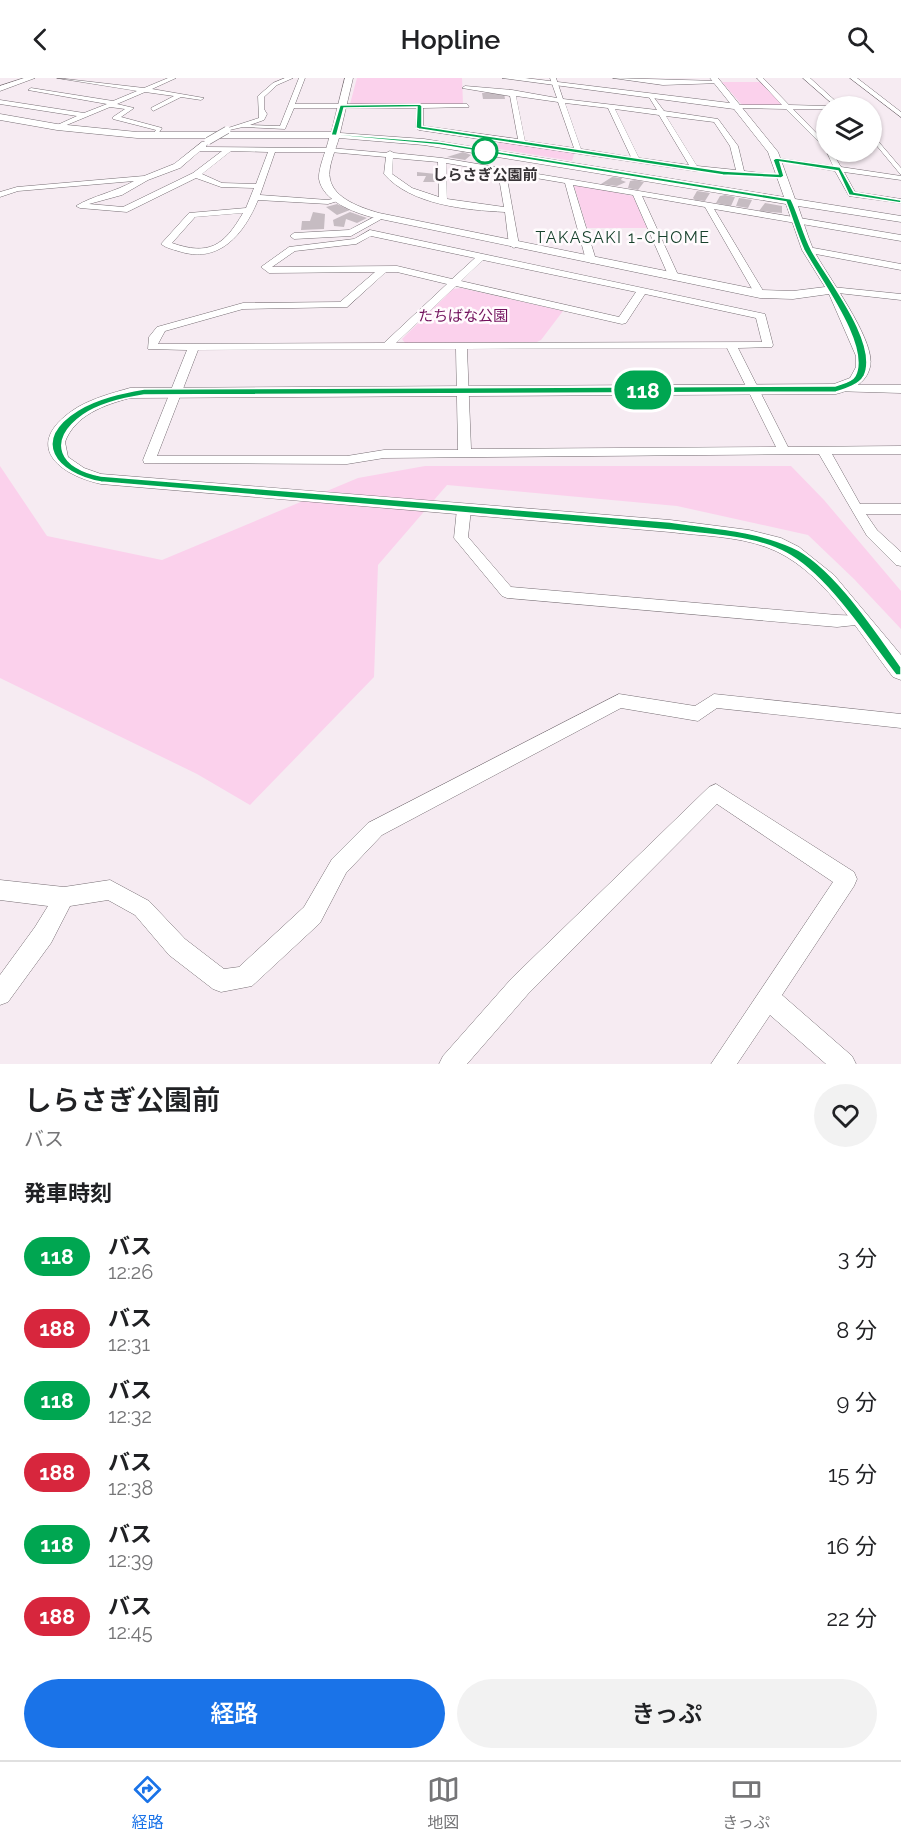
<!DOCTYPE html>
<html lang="ja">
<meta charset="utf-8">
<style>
:root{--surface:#fff;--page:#f2f2f2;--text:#202124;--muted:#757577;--line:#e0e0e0;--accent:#1a73e8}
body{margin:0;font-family:Raleway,"Noto Sans JP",sans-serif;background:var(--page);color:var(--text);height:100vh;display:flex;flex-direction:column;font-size:22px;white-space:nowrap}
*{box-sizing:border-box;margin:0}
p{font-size:20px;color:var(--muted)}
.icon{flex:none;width:33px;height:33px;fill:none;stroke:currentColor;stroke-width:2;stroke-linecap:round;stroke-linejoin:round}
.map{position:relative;height:986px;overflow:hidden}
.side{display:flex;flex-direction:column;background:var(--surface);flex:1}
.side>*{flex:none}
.badge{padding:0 12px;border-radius:20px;font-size:21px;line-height:39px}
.buttons{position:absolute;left:816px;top:18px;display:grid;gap:12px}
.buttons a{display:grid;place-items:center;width:66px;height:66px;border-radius:50%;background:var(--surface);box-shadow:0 2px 4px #0004;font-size:30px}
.map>.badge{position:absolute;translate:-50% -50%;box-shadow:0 0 0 3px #fff}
h2{padding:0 24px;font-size:22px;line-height:54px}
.round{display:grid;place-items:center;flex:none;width:63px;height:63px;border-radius:32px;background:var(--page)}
.summary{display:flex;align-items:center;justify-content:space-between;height:102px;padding:0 24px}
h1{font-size:28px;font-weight:600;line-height:45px}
.primary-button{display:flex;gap:12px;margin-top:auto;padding:12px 24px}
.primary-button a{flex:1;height:69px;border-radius:36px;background:var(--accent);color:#fff;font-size:24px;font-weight:600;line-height:69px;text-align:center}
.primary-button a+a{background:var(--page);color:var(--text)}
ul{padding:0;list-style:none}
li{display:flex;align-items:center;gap:18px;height:72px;padding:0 24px}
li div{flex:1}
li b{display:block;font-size:22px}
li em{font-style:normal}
li .badge{min-width:66px;font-weight:700;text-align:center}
header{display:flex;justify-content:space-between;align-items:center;height:78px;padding:0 24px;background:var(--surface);font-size:27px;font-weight:600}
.menu{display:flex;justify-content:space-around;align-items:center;height:84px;border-top:2px solid var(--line);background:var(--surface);font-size:16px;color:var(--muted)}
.menu a{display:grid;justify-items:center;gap:3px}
.menu .active{color:var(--accent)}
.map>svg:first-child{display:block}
.green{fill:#fbd1ec}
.building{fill:#c6bcc2}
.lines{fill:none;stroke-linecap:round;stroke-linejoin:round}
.minor-casing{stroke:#776e74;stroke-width:1}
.tertiary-casing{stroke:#776e74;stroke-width:1}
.minor{fill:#fff;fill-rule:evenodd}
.tertiary{fill:#fff;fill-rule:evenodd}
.minor-bridge-casing{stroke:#776e74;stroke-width:8;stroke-linecap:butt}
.minor-bridge{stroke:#fff;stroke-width:7}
.line{fill:#00a651;stroke:#fff;stroke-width:1.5}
.stop-dot{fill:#fff;stroke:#00a651;stroke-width:3}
.labels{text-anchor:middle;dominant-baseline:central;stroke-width:5;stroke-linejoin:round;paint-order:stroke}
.far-stop-label{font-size:15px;font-weight:bold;fill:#383437;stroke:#fffbfd}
.far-park-label{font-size:15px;fill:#72125d;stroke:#fffbfd}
.far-neighbourhood-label{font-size:16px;letter-spacing:1.5px;fill:#17412c;stroke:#fffbfd}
</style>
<header><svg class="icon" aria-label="back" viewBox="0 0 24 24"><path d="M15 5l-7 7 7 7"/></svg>Hopline<svg class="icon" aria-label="search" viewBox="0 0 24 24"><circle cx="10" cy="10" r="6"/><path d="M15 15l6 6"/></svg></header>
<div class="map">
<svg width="901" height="986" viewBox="0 0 901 986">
<rect width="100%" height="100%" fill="#f6ebf2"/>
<path class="green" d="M357,0H462L463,26L354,27L350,26Z
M722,4H761L783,27H742Z
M503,62L575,73L572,83L493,70Z
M580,107L633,118L647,150H587L574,108Z
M461,210L563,233L541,262L537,264L405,265L402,261L453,211Z
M0,388L47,458L162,482L358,400L425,388H791L824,422L901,513V551L854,501L808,457L677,428L447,407L378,487L374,599L250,727L197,696L0,600Z"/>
<path class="building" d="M482,15H504L505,21H483Z
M463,74L471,77L465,82L447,79Z
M417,94L436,96L435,104H423L426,98H417Z
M612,99L622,100L621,102L626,104L617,108L601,106Z
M635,102L644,104L638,112L628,110L630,103Z
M697,113L710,115L705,123L695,122L693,120Z
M720,118L725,117L735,119L731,128L716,125Z
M739,120L752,122L748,130L736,128Z
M765,125L782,128V135L759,133Z
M337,126L350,132L337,137L326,129Z
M313,134L325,136L324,151L301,152L302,143H310Z
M350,134L367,140L357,145L346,141L344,149L334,148L333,142Z"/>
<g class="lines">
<defs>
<path id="minor" d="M57,0L144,10L168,0H176L152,11L204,20L201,22L181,19L153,33L151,30L174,18L145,14L117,26L134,30L121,39L162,50L156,59L152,57L156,52L113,41V39L125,31L110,29L57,51L55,48L77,38L0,26V22L84,35L107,26L28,12L31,10L113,23L137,13Z
M285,0H293L277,7L264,19V31L267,36L264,42L250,47L280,48L299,0H305L295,26H467L469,29L423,30V48L518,61L510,18L462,10L465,8L512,12L557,20L550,0H556L563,21L657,32L649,19L652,17L664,33L718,41L738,68L744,93L785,98L781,100L695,93L419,52L416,50L417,30H294L285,51L243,49L225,53V51L259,40L258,18L273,5ZM516,18L558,24L574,70L525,63ZM565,25L608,30L631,79L581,71ZM615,31L659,37L689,87L639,80ZM666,38L714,44L730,68L736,92L697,88Z
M613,0L718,3L721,5L663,7Z
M757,0H763L789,27L828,28L826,31H793L826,65V71L786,31L736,30L738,27H782Z
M803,0H810L841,28H835Z
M850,0H857L901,34V39Z
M872,56L901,90V97L872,62Z
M202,64H208L206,69L330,70L386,75L390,73L394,75L442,80L901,157V163L714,131L765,216L760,219L755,216L705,129L642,118L679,199L674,202L669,199L633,117L573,107L596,182L591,185L586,182L565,105L506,95L519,167L514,170L509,167L505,134C466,132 411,127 384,96L386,79L330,74H275L260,117L328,122L340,119L344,121L328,126L258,122C244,156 219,187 178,173C172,171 166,170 161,166L189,135L246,130L254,110L221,109L196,100L127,134L80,130L76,128C92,118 115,114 134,103L18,113L0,119V114L17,109L144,98L174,86ZM200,73H222L193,95L123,129L89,126L122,117L148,102L180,90ZM231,73L268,74L256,106L222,105L202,96ZM393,80L438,84L439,119L412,110L392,96ZM446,85L498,94L504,129L447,121ZM243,135C224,168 209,178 172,165L195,139Z
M826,72L832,74L841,89L901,98V102L844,94L855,114L901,121V125L849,118L835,93L772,82L776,80L833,88Z
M378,137L385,139L351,158L294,161L290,158L294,155L349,152Z
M370,152L765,236L773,267L772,269L738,270L788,369L901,368V376H832L860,426H901V436H866L877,452L901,474V488L896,487L867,458L819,376L384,380L347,386L144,385L143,382L187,272L148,271L149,259L157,249L243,225L340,224L375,194L269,195L261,189L289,169L354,161ZM371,158L475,180L452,201L397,188L272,189L295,173L356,166ZM483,182L636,214L619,239L461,203ZM386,194H397L447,206L384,265L158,266L165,253L243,231L347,229ZM456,208L622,246L626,245L645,216L756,240L762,264L396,265ZM727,270L776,369L471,371L467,271ZM456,271L458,372H384L347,378H157L198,272Z
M808,169L901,186V192L805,174V170Z
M832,209L901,216V222L829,214L827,212Z
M836,307H901V315L832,313L830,311Z
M464,426L471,431L468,459L511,509L837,537L865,538L867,542L865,546L837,549L507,520L502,518L454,460L457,431Z
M619,616L695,628L714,616L901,636V650L717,630L698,643L621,630L382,757L346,795L320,845L252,908L221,914L213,911L169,877L135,837L108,822L70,828L51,865L8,924L0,927V897L35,849L48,828L0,822V802L64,809L110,802L149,823L185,861L224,891L239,889L304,829L332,781L368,745Z
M716,706L854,794L857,801L854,808L782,917L852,978L856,986H826L770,937L737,986H711L833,804L717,726L528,916L467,986H439L443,978L512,900L709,709Z"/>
<path id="tertiary" d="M24,0H35L0,13V8Z
M345,0H353L340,55L424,61L784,119L768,74L734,31L502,0H525L730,25L710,0H718L778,74L795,121L901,138V144L798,128C803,142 807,157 813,171C825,195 877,263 870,289C866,306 851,312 836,316L130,320C104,327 75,337 65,364L68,379L84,390L101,396L670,442L749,452L781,460L799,469L834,497L901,577V602L893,599C858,554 822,489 766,469C736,458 701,458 670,454L101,406C52,395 23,363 78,329C94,320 112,315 130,310L834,306L850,300L856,289V278L829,216L793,221L760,220L371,139C353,134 323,123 319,101C318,90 327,71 329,60H137L57,52L0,42V36L57,46L137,54H331ZM339,60L424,67L786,126L802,172L825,209L793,213L760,212L379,135C362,130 334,121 330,101C327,90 336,71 339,60Z"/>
</defs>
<use href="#minor" class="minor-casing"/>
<use href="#tertiary" class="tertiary-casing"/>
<use href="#minor" class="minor"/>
<use href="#tertiary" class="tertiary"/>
<defs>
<path id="minor-bridge" d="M208,63L227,52"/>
</defs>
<use href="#minor-bridge" class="minor-bridge-casing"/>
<use href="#minor-bridge" class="minor-bridge"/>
</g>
<path class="line" d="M420,26L422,28V48L723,93L778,96L773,82L776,80L840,89L854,114L901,122V125L849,117L838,93L780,84L784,98L781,100L723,97L419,51L416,50L417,29L344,30L337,56L440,64L791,121C799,137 803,156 812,173C827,200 880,266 864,298C859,307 846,311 836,314L144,317C124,320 101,325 83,337C46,363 61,391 101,398L670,444C711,450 754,452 792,469C832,486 877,555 901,589V597H896C867,560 827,497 786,475C753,457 707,457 670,452L101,404C56,396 29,362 78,332C98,320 121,315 144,311L835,308C841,306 852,304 855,298C871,268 818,199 804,172C797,157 792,139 786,124L440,67L331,57L340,27Z"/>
<circle class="stop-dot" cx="485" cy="73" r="12"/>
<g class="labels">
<g class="far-stop-label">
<text x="485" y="97">しらさぎ公園前</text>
</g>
<g class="far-park-label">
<text x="463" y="238">たちばな公園</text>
</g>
<g class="far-neighbourhood-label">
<text x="623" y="159">TAKASAKI 1-CHOME</text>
</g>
</g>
</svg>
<div class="buttons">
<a><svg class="icon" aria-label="layers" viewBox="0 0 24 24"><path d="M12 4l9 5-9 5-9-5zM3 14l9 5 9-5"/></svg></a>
</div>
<b class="badge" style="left:643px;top:312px;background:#00a651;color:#fff">118</b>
</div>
<section class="side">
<div class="summary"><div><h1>しらさぎ公園前</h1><p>バス</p></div><a class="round"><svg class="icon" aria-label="heart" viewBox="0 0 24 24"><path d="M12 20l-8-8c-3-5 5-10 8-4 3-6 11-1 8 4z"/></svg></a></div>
<h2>発車時刻</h2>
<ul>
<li><span class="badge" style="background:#00a651;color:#fff">118</span><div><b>バス</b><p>12:26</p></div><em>3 分</em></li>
<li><span class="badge" style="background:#d7263d;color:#fff">188</span><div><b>バス</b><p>12:31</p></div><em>8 分</em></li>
<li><span class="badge" style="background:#00a651;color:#fff">118</span><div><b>バス</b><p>12:32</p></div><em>9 分</em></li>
<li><span class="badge" style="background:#d7263d;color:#fff">188</span><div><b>バス</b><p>12:38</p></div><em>15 分</em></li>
<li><span class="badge" style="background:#00a651;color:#fff">118</span><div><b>バス</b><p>12:39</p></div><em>16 分</em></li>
<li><span class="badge" style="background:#d7263d;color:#fff">188</span><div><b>バス</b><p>12:45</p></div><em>22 分</em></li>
</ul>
<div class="primary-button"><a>経路</a><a>きっぷ</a></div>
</section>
<nav class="menu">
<a class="active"><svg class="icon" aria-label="directions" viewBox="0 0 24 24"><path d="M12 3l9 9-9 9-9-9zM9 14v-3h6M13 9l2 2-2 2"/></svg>経路</a>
<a><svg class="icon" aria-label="map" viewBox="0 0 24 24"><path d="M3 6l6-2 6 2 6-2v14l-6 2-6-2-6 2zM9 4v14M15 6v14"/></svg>地図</a>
<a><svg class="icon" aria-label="tickets" viewBox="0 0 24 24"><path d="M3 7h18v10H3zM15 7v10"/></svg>きっぷ</a>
</nav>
